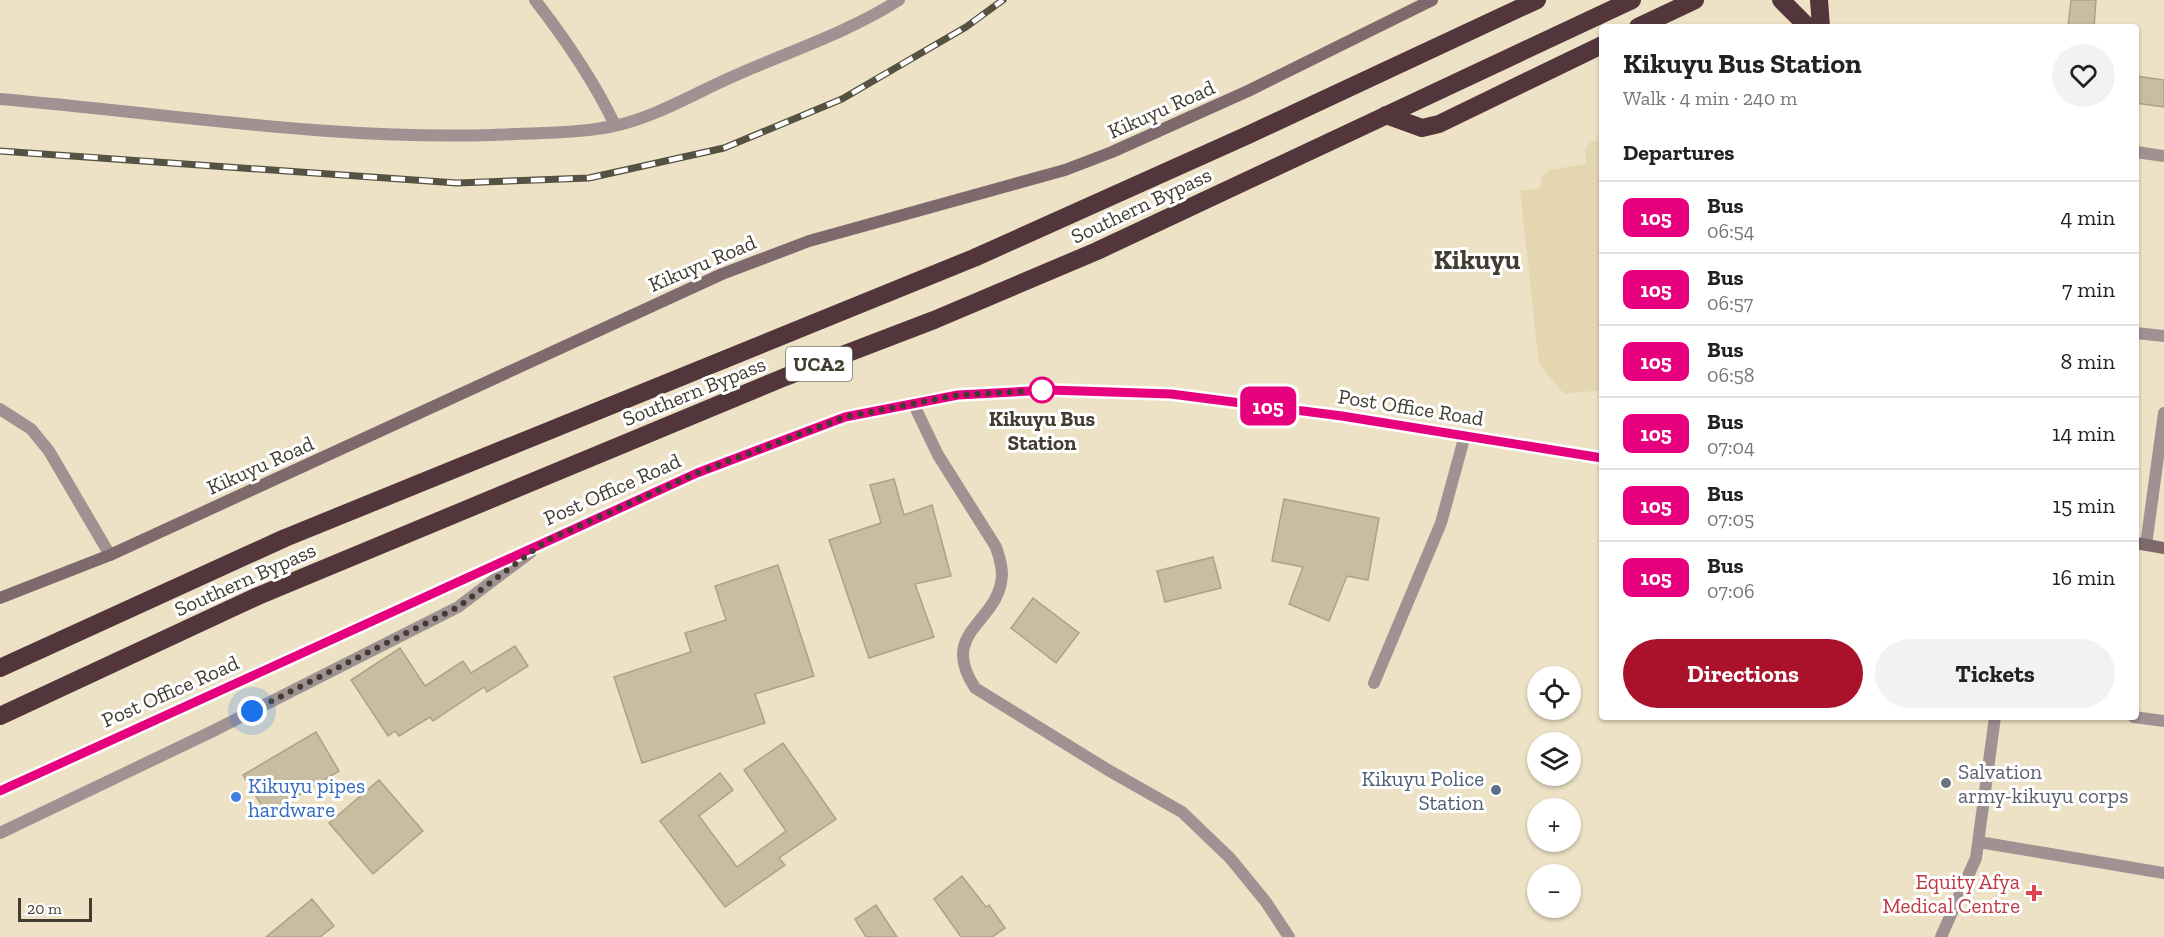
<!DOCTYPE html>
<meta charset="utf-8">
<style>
:root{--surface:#fff;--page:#f2f2f2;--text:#222;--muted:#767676;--line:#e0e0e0;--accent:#a9122a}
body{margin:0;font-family:"Zilla Slab",serif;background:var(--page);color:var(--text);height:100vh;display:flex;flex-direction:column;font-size:22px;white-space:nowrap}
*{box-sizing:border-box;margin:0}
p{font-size:20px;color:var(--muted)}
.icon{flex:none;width:33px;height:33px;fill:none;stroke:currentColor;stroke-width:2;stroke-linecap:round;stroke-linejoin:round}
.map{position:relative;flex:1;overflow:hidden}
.drawer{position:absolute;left:1599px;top:24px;width:540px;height:696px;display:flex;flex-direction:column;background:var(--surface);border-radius:6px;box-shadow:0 2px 4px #0004}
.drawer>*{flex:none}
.badge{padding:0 12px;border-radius:9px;font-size:21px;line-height:39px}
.fabs{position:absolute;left:1527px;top:666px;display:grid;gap:12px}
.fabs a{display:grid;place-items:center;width:54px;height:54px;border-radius:50%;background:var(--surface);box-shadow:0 2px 4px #0004;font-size:30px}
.scale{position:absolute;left:18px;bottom:15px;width:74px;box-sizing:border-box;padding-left:6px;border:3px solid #413d31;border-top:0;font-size:16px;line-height:21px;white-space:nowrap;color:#413d31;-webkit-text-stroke:4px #fff;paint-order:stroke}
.you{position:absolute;width:30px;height:30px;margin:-15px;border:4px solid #fff;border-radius:50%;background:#1a73e8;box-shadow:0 0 0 9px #1a73e833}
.map>.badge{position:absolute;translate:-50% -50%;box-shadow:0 0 0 3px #fff}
h2{padding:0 24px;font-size:22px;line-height:54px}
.round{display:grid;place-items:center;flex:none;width:63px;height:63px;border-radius:32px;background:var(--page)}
.overview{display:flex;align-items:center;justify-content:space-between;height:102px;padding:0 24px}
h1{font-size:28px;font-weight:700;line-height:45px}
.action{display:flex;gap:12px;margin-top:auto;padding:12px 24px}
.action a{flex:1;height:69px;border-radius:36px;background:var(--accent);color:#fff;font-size:24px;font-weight:700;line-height:69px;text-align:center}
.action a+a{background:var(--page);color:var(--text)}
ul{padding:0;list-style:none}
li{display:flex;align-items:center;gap:18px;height:72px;padding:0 24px;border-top:2px solid var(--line)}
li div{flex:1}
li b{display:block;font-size:22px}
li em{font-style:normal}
li .badge{min-width:66px;font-weight:700;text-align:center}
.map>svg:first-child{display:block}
.built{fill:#e3d6b1}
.building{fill:#c7bda0;stroke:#aca286;stroke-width:1.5}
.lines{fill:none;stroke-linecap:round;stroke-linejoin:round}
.street{stroke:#a09193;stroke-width:12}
.secondary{stroke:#7e696d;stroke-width:12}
.highway{stroke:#52363b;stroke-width:18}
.rail-casing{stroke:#565243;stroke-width:7}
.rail{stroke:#fff;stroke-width:4.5;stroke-dasharray:14;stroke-linecap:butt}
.line-casing{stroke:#fff;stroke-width:14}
.line{stroke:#e6007e;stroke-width:9}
.walk{stroke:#413d31;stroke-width:6;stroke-dasharray:0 10.8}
.stop-dot{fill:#fff;stroke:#e6007e;stroke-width:3}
.worship-dot{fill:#6b7280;stroke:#fff;stroke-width:2}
.service-dot{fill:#5c6f8a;stroke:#fff;stroke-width:2}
.shop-dot{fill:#3f7fe0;stroke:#fff;stroke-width:2}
.health-dot{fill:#e0444e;stroke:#fff;stroke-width:2}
.labels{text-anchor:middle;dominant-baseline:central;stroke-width:6;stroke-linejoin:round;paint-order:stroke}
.shield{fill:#fff;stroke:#7a776f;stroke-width:1.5}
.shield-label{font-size:20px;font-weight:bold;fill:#413d31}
.street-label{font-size:21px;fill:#413d31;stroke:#fff}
.stop-label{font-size:21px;font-weight:bold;fill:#413d31;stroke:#fff}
.worship-label{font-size:21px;fill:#5b616d;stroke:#fff;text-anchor:start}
.service-label{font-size:21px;fill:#4e5e75;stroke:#fff;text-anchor:end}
.shop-label{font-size:21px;fill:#366cbe;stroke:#fff;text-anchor:start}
.health-label{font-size:21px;fill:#be3a42;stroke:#fff;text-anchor:end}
.district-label{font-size:27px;font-weight:bold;fill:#413d31;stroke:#fff}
</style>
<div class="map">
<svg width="2164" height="937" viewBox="0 0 2164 937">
<rect width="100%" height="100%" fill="#ede2c5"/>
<path class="built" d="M1602,140V390L1564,394L1539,364L1520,191L1540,188L1542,177L1549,170L1586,164L1585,149L1592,141Z"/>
<path class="building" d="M2071,0H2096L2094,27H2068Z
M2136,76L2164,80V107L2136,103Z
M894,479L904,515L932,505L951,576L915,584L934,637L869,658L829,540L881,523L870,485Z
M1284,499L1379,518L1368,580L1347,576L1329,621L1289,604L1303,567L1272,561Z
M1213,557L1221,588L1165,602L1157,571Z
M778,565L814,676L755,694L765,723L642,763L614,677L691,652L685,633L726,620L715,586Z
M1033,598L1079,633L1056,663L1011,628Z
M515,646L528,666L487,692L484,687L433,721L430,717L399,736L395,731L388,736L351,680L400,648L425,686L463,661L471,673Z
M316,732L339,771L267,814L243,775Z
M783,743L836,819L779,858L785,865L725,907L660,821L720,773L733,790L699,816L737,867L786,831L744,770Z
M379,780L423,831L373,874L329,823Z
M962,876L986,907L989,905L1005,928L992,937H961L934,899Z
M312,899L334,926L320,937H266Z
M876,905L897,937H866L855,919Z"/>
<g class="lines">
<path class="street" d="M535,0C566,40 593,79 615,125
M0,99C164,113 328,140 493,135C533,133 574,134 614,126C656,117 695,93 734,76C790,51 847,33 899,0
M2136,152L2164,156
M2136,333L2164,336
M913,403L938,455L996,547C999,556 1002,565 1002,574C1001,623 937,630 975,688L1108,770L1182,812L1230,858L1266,902L1289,937
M0,409L31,429L49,451L110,555
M2146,545L2164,413
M1374,683L1441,523L1465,435
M2134,717L2164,721
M0,833L211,732L458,607L531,552
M1979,842L2164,873
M1941,937L1976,858L1995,717"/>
<path class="secondary" d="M2136,543L2164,548
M0,598L110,555L722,274L809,241L1065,170L1112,152L1248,91L1432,0
M0,791L697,473L845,417L958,395L1049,390L1171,394L1343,416L1602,458"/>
<path class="highway" d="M1781,0L1808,27
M1819,0L1821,27
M1638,27L1695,0
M1386,115L1422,128L1439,124L1602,45
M0,668L285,538L974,258L1248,135L1537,0
M0,716L258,596L785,377L934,320L1097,251L1632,0"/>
<defs>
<path id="rail" d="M0,151L457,183L589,178L724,148L842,99L966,27L1003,0"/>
</defs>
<use href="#rail" class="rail-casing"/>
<use href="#rail" class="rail"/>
</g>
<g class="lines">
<defs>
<path id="line" d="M0,791L697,473L845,417L958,395L1049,390L1171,394L1342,416L1602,458"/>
</defs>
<use href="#line" class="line-casing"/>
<use href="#line" class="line"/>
<path class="walk" d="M252,711L458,607L546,541L697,473L845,417L958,395L1049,390H1042"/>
</g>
<circle class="stop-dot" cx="1042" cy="390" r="12"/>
<circle class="worship-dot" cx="1946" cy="783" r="6"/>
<circle class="service-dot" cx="1496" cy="790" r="6"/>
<circle class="shop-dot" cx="236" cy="797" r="6"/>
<path class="health-dot" d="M2031 884h6v6h6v6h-6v6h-6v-6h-6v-6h6z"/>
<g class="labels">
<rect class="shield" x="786" y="347" width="66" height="34" rx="4.5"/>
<g class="shield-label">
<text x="819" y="364">UCA2</text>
</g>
<g class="street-label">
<text transform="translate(1161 109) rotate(-24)">Kikuyu Road</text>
<text transform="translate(1141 205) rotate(-25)">Southern Bypass</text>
<text transform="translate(702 263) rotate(-23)">Kikuyu Road</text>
<text transform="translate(694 391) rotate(-22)">Southern Bypass</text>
<text transform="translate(1411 407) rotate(9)">Post Office Road</text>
<text transform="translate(260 465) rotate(-24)">Kikuyu Road</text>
<text transform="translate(612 489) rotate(-24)">Post Office Road</text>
<text transform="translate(245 579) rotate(-24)">Southern Bypass</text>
<text transform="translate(170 691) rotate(-24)">Post Office Road</text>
</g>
<g class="stop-label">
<text x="1042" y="418">Kikuyu Bus<tspan x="1042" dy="24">Station</tspan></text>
</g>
<g class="worship-label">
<text x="1958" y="771">Salvation<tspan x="1958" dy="24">army-kikuyu corps</tspan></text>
</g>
<g class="service-label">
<text x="1484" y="778">Kikuyu Police<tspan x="1484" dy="24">Station</tspan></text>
</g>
<g class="shop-label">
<text x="248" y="785">Kikuyu pipes<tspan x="248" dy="24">hardware</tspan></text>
</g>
<g class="health-label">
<text x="2020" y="881">Equity Afya<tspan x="2020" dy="24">Medical Centre</tspan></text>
</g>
<g class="district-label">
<text x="1477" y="260">Kikuyu</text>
</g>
</g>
</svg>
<div class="fabs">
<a><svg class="icon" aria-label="locate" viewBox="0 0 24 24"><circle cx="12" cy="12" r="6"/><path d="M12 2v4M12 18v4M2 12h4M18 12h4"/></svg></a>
<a><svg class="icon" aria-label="layers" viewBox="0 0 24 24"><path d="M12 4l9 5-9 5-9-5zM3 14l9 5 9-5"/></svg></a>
<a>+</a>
<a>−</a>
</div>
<div class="scale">20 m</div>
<div class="you" style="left:252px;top:711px"></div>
<b class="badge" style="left:1268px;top:406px;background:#e6007e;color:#fff">105</b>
<section class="drawer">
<div class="overview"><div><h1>Kikuyu Bus Station</h1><p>Walk · 4 min · 240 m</p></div><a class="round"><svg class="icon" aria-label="heart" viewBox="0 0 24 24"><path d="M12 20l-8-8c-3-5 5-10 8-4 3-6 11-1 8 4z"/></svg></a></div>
<h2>Departures</h2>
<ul>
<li><span class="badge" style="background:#e6007e;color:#fff">105</span><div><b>Bus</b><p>06:54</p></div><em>4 min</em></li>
<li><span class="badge" style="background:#e6007e;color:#fff">105</span><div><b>Bus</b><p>06:57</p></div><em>7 min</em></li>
<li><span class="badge" style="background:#e6007e;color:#fff">105</span><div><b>Bus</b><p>06:58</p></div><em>8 min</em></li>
<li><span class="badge" style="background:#e6007e;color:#fff">105</span><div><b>Bus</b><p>07:04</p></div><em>14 min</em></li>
<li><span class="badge" style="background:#e6007e;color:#fff">105</span><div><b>Bus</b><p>07:05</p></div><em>15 min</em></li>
<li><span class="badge" style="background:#e6007e;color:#fff">105</span><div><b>Bus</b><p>07:06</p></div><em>16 min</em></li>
</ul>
<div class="action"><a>Directions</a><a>Tickets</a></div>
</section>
</div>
